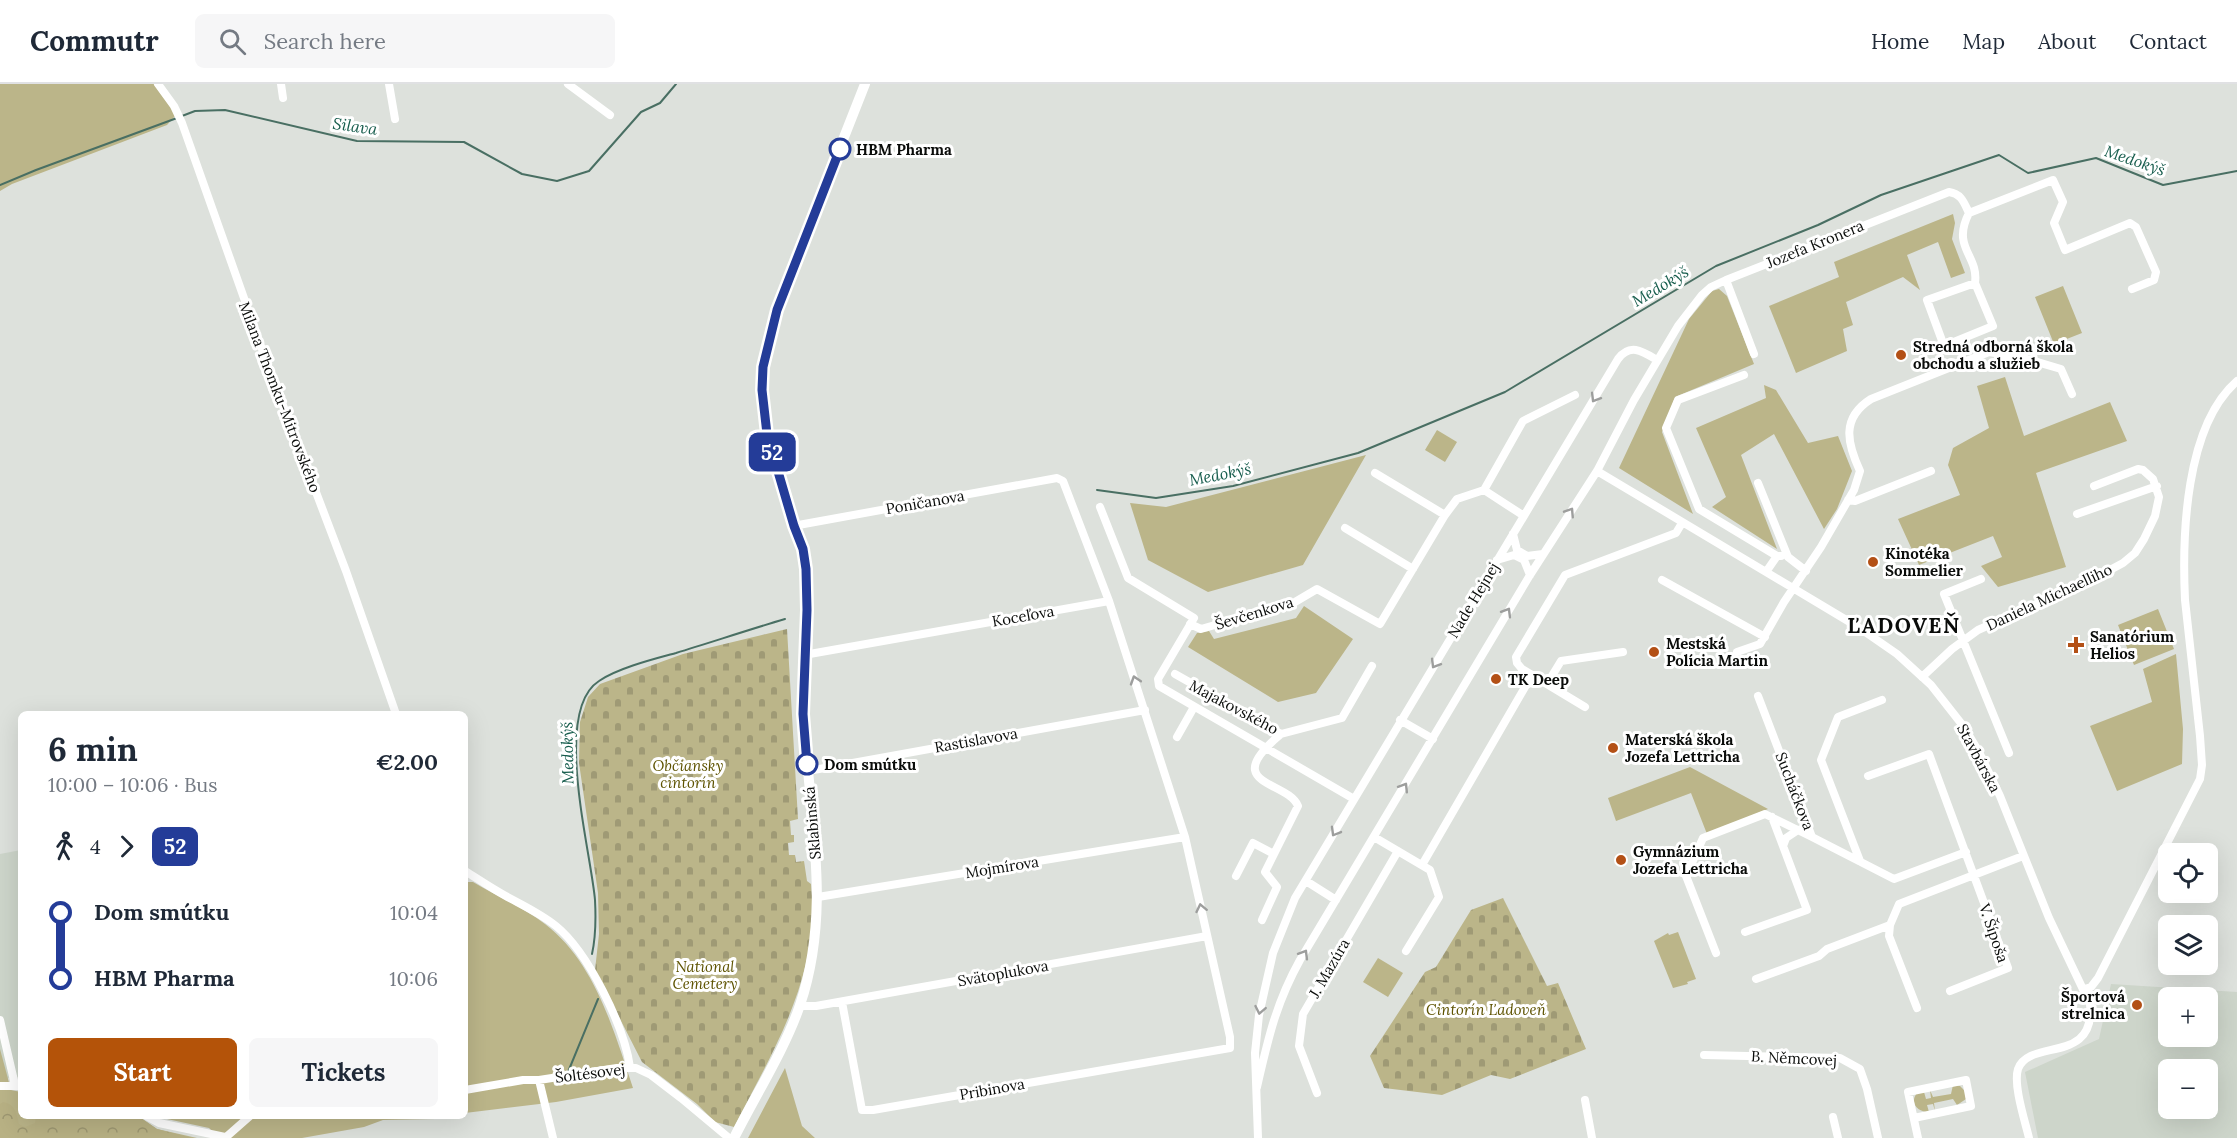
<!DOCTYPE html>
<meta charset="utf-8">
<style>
:root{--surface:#fff;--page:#f6f6f7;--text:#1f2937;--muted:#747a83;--line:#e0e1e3;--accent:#b45309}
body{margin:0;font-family:Lora,serif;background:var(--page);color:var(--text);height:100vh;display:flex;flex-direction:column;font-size:22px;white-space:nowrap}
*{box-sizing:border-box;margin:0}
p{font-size:20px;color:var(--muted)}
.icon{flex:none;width:33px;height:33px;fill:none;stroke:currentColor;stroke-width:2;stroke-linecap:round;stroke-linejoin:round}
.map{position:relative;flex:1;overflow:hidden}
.sheet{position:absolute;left:18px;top:627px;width:450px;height:408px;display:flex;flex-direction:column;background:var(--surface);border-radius:9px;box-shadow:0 6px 24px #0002}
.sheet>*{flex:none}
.badge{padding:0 12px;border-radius:9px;font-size:21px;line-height:39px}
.controls{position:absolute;left:2158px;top:759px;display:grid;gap:12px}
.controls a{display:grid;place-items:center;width:60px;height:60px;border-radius:9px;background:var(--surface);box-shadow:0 6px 24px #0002;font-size:30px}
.map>.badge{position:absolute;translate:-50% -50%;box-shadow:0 0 0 3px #fff}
.legs{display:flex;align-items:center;gap:9px;height:66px;padding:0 30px;font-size:20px}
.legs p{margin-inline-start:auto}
.head{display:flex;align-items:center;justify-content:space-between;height:102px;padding:0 30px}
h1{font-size:33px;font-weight:800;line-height:45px}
.primary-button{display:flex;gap:12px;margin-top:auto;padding:12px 30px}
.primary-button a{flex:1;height:69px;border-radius:9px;background:var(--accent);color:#fff;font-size:24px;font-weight:800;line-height:69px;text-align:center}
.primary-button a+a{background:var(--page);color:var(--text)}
ul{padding:0 30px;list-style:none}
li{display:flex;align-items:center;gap:21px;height:66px;font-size:22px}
li i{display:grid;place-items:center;width:9px;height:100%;margin:0 8px;background:currentColor}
li i::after{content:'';width:15px;height:15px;margin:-8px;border:4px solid;border-radius:50%;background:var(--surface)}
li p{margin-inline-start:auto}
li:first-child i{background:linear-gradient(#0000 50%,currentColor 0)}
li:last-child i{background:linear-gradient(currentColor 50%,#0000 0)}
header{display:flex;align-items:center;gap:36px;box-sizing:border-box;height:84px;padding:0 30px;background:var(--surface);border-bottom:2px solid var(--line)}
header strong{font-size:28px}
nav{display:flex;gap:33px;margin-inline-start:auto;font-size:21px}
.search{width:420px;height:54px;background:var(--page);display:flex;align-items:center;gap:15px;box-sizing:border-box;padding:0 21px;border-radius:9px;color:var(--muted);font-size:22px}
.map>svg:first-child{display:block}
.built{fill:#cdd5ca;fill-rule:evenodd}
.green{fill:#bbb589}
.forest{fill:url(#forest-crowns)}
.cemetery{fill:url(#cemetery-stones)}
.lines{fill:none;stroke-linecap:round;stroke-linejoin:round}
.stream{stroke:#496f63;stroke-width:2}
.minor{stroke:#fff;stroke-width:8}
.tertiary{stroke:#fff;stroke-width:10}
.oneway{stroke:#9d9e9d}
.line-1-casing{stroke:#fff;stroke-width:14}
.line-1{stroke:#243c98;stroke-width:9}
.stop-1-dot{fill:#fff;stroke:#243c98;stroke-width:3}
.poi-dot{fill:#b35016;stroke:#fff;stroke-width:2}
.labels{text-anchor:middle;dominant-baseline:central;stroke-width:6;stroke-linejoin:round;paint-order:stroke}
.stop-label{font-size:15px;font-weight:bold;fill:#0a0c0a;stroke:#fff;text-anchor:start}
.street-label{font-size:15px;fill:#0a0c0a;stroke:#fff}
.poi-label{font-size:15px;font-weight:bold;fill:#0a0c0a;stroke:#fff;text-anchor:start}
.park-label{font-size:15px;font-style:italic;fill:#5e5301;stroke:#fff}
.water-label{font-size:16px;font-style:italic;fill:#175d4d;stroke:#fff}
.district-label{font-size:21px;font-weight:bold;letter-spacing:1.5px;fill:#0a0c0a;stroke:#fff}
</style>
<header>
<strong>Commutr</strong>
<div class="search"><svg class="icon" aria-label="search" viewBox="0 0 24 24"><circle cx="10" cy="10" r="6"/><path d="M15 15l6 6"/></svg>Search here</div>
<nav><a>Home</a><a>Map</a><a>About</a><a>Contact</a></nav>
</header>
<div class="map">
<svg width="2237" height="1054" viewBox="0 0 2237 1054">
<defs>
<pattern id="forest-crowns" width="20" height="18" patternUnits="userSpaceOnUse" patternTransform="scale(1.5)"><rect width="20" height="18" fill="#b8b184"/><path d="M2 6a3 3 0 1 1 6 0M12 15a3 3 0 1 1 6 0" fill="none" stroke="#9d9771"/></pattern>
<pattern id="cemetery-stones" width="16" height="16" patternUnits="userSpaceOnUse" patternTransform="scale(1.5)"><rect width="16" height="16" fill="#bbb589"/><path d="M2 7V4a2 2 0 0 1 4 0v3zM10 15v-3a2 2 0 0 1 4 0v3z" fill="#9f9a75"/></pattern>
</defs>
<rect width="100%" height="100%" fill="#dde1dc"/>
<path class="built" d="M21,766V993L0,995V770Z
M2111,900L2237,908V1054H2038L2025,988L2099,955ZM2169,914H2208V952H2169ZM2169,986H2208V1024H2169Z"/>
<path class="green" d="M0,0H154L176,31L167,41L12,100L0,107Z
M1953,130L1955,139L1952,155L1965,189L1951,194L1938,158L1907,171L1920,206L1903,193L1846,218L1853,241L1843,245L1847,267L1796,289L1769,222L1839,193L1834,178Z
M2063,202L2082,249L2054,260L2035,213Z
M1719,205L1727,212L1754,280L1675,313L1662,348L1693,430L1619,384L1689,235L1712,207Z
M2005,293L2024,352L2110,318L2127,357L2036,389L2066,483L1998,503L1981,482L2002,473L1993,452L1919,481L1898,435L1960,411L1948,381L1953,364L1989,344L1977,302Z
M1764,301L1776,306L1808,359L1838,352L1852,387L1837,425L1824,445L1774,350L1741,371L1777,465L1712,423L1726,413L1696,344L1766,314Z
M1437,346L1457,358L1445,378L1425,366Z
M1366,371L1303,481L1208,508L1148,476L1130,419L1166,423Z
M1304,522L1353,555L1316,609L1278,618L1188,563L1197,549L1209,547L1214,555L1296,534Z
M2158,525L2174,565L2134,581L2118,541Z
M2176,570L2183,645L2182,680L2117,707L2090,642L2152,618L2143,585Z
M1690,683L1768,725L1707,750L1691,709L1616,737L1608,714Z
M465,798H473C497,812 524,824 545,840C595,878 614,947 633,1004L556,1018L465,1029Z
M1678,848L1696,895L1687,898L1688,900L1673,904L1654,857L1668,849L1669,851Z
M1378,874L1403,889L1388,913L1363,898Z
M0,965L11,1006L21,1008V1032H138L157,1045L197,1054H0Z
M785,984L802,1042L815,1054H748Z
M1953,1001L1960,1002L1965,1007L1966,1015L1957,1021L1953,1015L1934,1019L1935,1027L1933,1020L1927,1021L1929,1028C1918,1028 1909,1019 1917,1009L1924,1008L1926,1015L1931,1014L1930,1006L1933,1013L1951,1010Z
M153,1032H451L435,1035L383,1036L364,1043L302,1054H219L209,1044Z"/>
<path class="forest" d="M3,1018C15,1020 17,1029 19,1040L25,1043L35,1039L36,1032H138L157,1045L192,1054H0V1020Z"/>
<path class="cemetery" d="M787,545L798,735L790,737L791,751H794V758L788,759L789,771H795L796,778L804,777L807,797L811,800C821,891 774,965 734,1043L715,1038L697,1020L642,978L595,886L599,850L598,809L579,679L580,638L588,613L600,600L683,570Z
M1503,814L1547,902L1558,899L1586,965L1510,995L1491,991L1442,1011L1384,1004L1370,972L1425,888L1436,883L1471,826Z"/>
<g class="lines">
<path class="stream" d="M182,32L195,27L225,26L357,57L464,58L522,90L557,97L589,87L641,28L660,19L676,0
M0,101L36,86L177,34
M1097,406L1156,414L1233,402L1358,369L1505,308L1716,182L1818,141L1881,111L1999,71L2028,89L2096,74L2163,101L2237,87
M592,870C596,852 596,835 595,816C591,767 552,627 599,597C618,584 654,575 676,569C712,558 748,546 785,535
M568,988L598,915"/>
<path class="minor" d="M158,0L174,22L182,39L268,282L346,487L396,630
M281,0L283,14
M389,0L395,35
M568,0L610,31
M1969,129C1951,164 1979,171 1975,199L1993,242L1944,262L1927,216L1975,199
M1754,270L1726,196L1949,108C1962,110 1964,119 1969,129L2053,96L2063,118L2054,139L2065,166L2130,139L2136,143L2156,188L2154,196L2132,205
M1744,291L1678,316L1666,344L1699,425L1777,472
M1597,387L1858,543L1897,570L1931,601L1964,643L1979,668L2000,712L2049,834L2090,920C2096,981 2029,954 2018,985C2013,1001 2025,1037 2029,1054
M1375,389L1445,431
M1758,399L1788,473L1806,487
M1484,406L1524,432
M1848,416L1855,417L1931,387
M1100,423L1128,494L1194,534L1158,595L1159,602L1354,715
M2077,430L2157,402
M793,442L1057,394L1063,397L1109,517L804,571
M1345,444L1413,485
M1513,450L1517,466L1527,472L1543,470
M1497,476L1514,471L1524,476L1530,491
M1766,488L1777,472H1781
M1981,495L1944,510L2009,669
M1662,496L1765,553
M1190,540L1201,545L1295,518L1317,505L1380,540L1445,431L1457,415L1484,406L1523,337L1575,311
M1737,568L1760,560L1784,518L1821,463L1854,406L1860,387C1847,359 1841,334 1871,315L1989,268L2020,273L2061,285L2072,310
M1175,590L1281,650L1342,634L1372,582
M1922,593L1952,565L1978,546L2097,493L2123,479L2135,469L2144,455L2155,432L2159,413L2153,395L2143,386L2138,385L2094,402
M1547,600L1561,577L1623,568
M1758,612L1812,753L1894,795L1966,768
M1585,623L1522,585L1517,579L1516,573L1565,491L1676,449L1682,439
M1400,636L1433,655
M1177,653L1194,623
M808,687L1145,626
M1868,692L1929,670L2008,884L1950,907
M1772,733L1783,762
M1374,753L1430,786L1439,813L1406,867
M1274,770L1298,722C1287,696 1218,702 1281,650
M1860,777L1821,676L1838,633L1882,616
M1422,781L1532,591
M465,787C478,795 491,804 504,811C522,821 540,829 556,842C588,868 624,942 630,983
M1236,792L1253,759L1274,770L1265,788L1277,803L1262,836
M1306,797L1336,816
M818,813L1185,753
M1890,841L1889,852L1917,924
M1745,848L1807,826L1783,762L1786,754L1798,746
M1716,869L1686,792L1703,754L1765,730L1812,753
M1756,895L1819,872L1827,865L1890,841L1899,820L2023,772
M2085,905L2091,903L2098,894L2200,695L2202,681L2200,652L2185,516C2182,452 2185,342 2237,297
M842,918L862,1026H873L1230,964V953L1185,753L1109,517
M799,922H816L1207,852
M0,936L15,1001
M1704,971L1840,974L1860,985L1867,1005L1878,1054
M539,996L553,1054
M0,1002H21
M1257,1003C1268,955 1276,919 1300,876L1530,491L1597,387L1634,316L1678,242L1702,211L1711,203L1726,196
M465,1006L523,996H539L617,984H636L651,991L681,1014L729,1054
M1317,1009L1299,962L1303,930L1398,767
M1585,1016L1592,1054
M146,1032L159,1039L225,1053
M1833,1033L1838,1054
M1914,1034L1971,1022L1966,996L1908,1008L1918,1054
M225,1054L250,1032
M1258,1054L1255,969L1259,931L1273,869L1295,814L1618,275C1630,259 1642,267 1657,276"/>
<path class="tertiary" d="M734,1054C755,1012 785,965 800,921C833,823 808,730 804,631C801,578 812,525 804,472C802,459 795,448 791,435C777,387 758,336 763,285C767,243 786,203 801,164C822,109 843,55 865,0"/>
</g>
<defs><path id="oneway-chevron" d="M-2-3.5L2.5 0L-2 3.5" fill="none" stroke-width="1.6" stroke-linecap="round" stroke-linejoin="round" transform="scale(1.5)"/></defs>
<g class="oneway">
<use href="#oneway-chevron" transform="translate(1595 314) rotate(121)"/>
<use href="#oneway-chevron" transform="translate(1570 428) rotate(-57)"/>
<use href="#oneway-chevron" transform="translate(1507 528) rotate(-59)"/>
<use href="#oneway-chevron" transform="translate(1435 580) rotate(121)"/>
<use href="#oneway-chevron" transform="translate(1135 596) rotate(-108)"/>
<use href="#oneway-chevron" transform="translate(1404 703) rotate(-58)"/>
<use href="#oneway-chevron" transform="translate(1335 748) rotate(120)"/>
<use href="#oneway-chevron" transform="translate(1201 824) rotate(-102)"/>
<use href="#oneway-chevron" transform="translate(1304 870) rotate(-59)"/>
<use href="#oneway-chevron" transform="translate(1260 926) rotate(101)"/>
</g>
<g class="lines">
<defs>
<path id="line-1" d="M807,680L803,630L807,526L806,485L803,465L794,442L767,350L762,306L763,283L777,226L840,65"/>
</defs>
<use href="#line-1" class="line-1-casing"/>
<use href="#line-1" class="line-1"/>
</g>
<g class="stop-1-dot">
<circle cx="840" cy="65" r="10"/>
<circle cx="807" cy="680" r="10"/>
</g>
<g class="poi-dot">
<circle cx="1901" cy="271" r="6"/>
<circle cx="1873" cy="478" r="6"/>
<path d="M2073 552h6v6h6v6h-6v6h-6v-6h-6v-6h6z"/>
<circle cx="1654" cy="568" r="6"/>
<circle cx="1496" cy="595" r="6"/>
<circle cx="1613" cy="664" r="6"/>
<circle cx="1621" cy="776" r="6"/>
<circle cx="2137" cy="921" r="6"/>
</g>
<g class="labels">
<g class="stop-label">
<text x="856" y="65">HBM Pharma</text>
<text x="824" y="680">Dom smútku</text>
</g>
<g class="street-label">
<text transform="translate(1815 160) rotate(-22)">Jozefa Kronera</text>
<text transform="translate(280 313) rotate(69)">Milana Thomku-Mitrovského</text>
<text transform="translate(925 418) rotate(-10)">Poničanova</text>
<text transform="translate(2049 513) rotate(-25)">Daniela Michaelliho</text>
<text transform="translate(1473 516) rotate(-59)">Nade Hejnej</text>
<text transform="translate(1254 529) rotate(-17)">Ševčenkova</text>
<text transform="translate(1023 532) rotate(-10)">Koceľova</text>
<text transform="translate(1234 623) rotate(28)">Majakovského</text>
<text transform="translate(976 656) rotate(-10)">Rastislavova</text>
<text transform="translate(1979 674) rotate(62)">Stavbárska</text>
<text transform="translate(1795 707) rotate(69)">Sucháčkova</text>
<text transform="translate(812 739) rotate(-95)">Sklabinská</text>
<text transform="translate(1002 783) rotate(-9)">Mojmírova</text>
<text transform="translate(1994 849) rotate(71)">V. Šípoša</text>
<text transform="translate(1329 884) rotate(-60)">J. Mazúra</text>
<text transform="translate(1003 889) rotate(-10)">Svätoplukova</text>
<text transform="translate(1794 974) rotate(3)">B. Němcovej</text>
<text transform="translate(590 989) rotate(-7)">Šoltésovej</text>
<text transform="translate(992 1005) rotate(-10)">Pribinova</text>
</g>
<g class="poi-label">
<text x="1913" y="262">Stredná odborná škola<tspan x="1913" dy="17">obchodu a služieb</tspan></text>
<text x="1885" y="469">Kinotéka<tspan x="1885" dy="17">Sommelier</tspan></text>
<text x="2090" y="552">Sanatórium<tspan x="2090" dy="17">Helios</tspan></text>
<text x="1666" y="559">Mestská<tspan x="1666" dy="17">Polícia Martin</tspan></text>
<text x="1508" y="595">TK Deep</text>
<text x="1625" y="655">Materská škola<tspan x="1625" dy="17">Jozefa Lettricha</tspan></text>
<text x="1633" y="767">Gymnázium<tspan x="1633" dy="17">Jozefa Lettricha</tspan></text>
<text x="2125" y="912" text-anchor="end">Športová<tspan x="2125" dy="17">strelnica</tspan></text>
</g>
<g class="park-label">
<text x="688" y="681">Občiansky<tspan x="688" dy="17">cintorín</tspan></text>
<text x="705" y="882">National<tspan x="705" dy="17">Cemetery</tspan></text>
<text x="1486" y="925">Cintorín Ľadoveň</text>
</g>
<g class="water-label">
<text transform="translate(355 42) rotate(8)">Silava</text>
<text transform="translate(2135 76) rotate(19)">Medokýš</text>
<text transform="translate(1660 202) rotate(-31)">Medokýš</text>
<text transform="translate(1220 390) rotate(-11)">Medokýš</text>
<text transform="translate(567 669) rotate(-91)">Medokýš</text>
</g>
<g class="district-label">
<text x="1904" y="541">ĽADOVEŇ</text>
</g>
</g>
</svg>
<div class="controls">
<a><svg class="icon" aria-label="locate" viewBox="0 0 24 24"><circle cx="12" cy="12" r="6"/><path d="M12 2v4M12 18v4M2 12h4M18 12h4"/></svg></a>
<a><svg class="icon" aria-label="layers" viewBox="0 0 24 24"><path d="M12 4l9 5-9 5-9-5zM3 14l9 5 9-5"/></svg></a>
<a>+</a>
<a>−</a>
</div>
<b class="badge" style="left:772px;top:368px;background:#243c98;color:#fff">52</b>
<section class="sheet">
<div class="head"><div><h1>6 min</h1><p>10:00 – 10:06 · Bus</p></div><b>€2.00</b></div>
<div class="legs"><svg class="icon" aria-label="walk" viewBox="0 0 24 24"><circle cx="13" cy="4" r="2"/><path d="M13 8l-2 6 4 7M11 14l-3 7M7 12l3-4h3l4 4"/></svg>4<svg class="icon" aria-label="forward" viewBox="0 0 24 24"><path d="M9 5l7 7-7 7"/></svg><b class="badge" style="background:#243c98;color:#fff">52</b></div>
<ul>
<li><i style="color:#243c98"></i><b>Dom smútku</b><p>10:04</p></li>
<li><i style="color:#243c98"></i><b>HBM Pharma</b><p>10:06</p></li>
</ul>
<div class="primary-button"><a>Start</a><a>Tickets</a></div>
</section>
</div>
